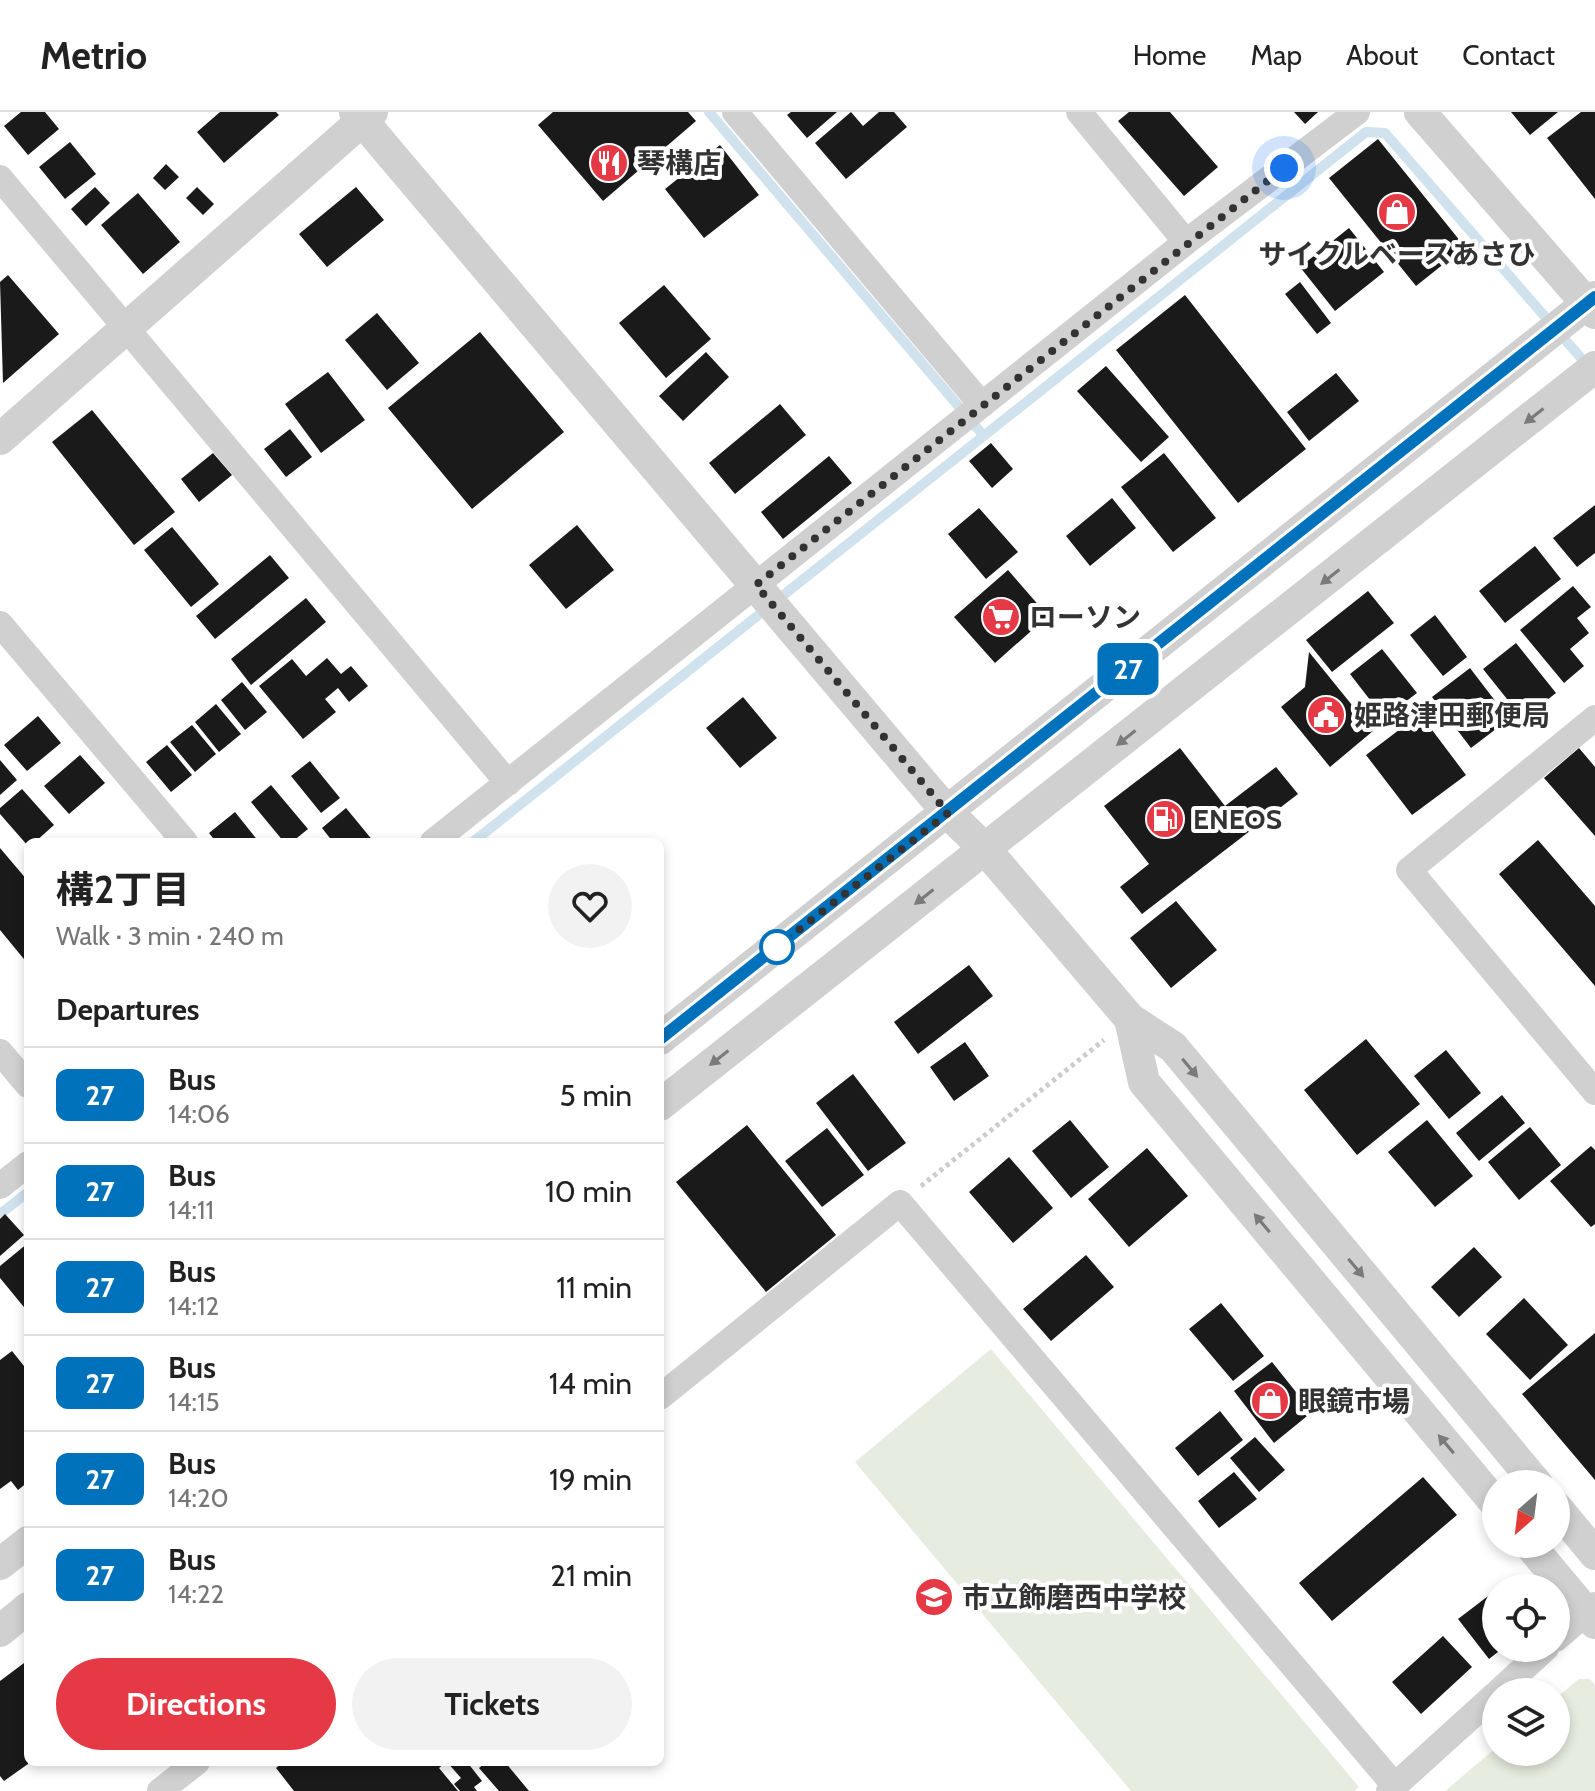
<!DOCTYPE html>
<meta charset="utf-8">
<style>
:root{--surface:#fff;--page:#f2f2f2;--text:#222;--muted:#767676;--line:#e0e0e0;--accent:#e63946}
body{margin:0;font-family:Cabin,"Noto Sans JP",sans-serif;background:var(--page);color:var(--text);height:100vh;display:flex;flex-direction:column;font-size:30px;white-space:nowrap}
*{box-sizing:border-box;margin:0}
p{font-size:26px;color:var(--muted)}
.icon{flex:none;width:44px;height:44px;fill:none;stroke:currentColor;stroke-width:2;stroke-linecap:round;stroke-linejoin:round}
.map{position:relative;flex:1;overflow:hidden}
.side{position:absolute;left:24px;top:726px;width:640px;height:928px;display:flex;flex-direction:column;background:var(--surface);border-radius:12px;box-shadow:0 4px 12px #0003}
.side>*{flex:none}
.badge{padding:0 16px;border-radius:12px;font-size:28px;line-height:52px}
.needle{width:52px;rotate:208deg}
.tools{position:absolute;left:1482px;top:1358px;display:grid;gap:16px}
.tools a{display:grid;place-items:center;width:88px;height:88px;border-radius:50%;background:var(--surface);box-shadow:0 4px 12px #0003;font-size:40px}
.you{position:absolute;width:40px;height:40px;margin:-20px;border:6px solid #fff;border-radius:50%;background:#1a73e8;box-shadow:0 0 0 12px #1a73e833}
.map>.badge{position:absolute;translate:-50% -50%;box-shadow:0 0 0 4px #fff}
h2{padding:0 32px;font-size:30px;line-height:72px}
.round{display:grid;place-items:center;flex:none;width:84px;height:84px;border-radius:42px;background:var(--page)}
.summary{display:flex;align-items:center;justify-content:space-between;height:136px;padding:0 32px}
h1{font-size:38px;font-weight:700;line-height:60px}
.cta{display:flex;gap:16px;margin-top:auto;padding:16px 32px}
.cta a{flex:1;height:92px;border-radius:48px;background:var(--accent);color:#fff;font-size:32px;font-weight:700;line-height:92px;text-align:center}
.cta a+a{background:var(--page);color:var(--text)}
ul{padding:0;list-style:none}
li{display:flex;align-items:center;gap:24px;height:96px;padding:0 32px;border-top:2px solid var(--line)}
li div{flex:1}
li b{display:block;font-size:30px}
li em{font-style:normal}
li .badge{min-width:88px;font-weight:700;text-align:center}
header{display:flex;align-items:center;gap:48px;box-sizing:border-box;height:112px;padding:0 40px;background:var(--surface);border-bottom:2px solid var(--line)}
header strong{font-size:38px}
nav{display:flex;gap:44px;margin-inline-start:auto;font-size:28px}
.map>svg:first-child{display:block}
.green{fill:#e6ecdf}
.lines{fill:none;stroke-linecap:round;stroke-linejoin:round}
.stream{stroke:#cfe2ee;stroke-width:10}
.building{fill:#1a1a1a}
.path{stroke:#cdcdcd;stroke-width:5;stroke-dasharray:4 4;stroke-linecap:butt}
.minor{stroke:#d0d0d0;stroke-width:26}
.tertiary{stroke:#d0d0d0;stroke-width:32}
.oneway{fill:#7a7a7a}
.line-casing{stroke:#fff;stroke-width:18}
.line{stroke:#0072bc;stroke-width:12}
.walk{stroke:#333;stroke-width:8;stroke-dasharray:0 14.4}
.stop-dot{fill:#fff;stroke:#0072bc;stroke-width:4}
.labels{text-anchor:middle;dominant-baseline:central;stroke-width:8;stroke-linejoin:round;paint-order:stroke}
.poi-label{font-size:28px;font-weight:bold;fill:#333;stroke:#fff;text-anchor:start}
</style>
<header>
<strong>Metrio</strong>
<nav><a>Home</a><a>Map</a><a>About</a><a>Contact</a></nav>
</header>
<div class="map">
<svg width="1595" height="1679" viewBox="0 0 1595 1679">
<rect width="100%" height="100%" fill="#fff"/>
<path class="green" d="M991,1237L1359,1675L1354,1679H1131L855,1350Z
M1579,1567H1590L1595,1573V1679H1445L1496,1636V1640H1556V1586Z"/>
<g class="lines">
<path class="stream" d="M709,0L983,323
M473,730L1366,20L1385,21L1588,254
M0,1102L28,1080"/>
</g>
<path class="building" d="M21,0H45L59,17L28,43L4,14Z
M220,0H276L279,3L224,51L197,20Z
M553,0H688L696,9L603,89L538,13Z
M791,0H837L807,26L787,3Z
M851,0L863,14L879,0H894L907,15L846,67L815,31Z
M1129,0H1170L1218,55L1184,84L1118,9Z
M1294,0H1318L1305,12Z
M1511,0H1558L1530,23Z
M1581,0H1595V87L1547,26Z
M1378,27L1465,135L1416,174L1329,66Z
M70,30L96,62L65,87L39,55Z
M720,33L759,83L704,126L665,77Z
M166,52L179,65L165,78L153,66Z
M95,75L110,91L86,114L71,97Z
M197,75L214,92L203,103L186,86Z
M356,75L384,108L327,155L299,122Z
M138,81L180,130L143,162L101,113Z
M1349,116L1384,160L1335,199L1300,155Z
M8,163L59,222L3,271L0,170Z
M1300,170L1331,211L1317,222L1285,182Z
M664,173L711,227L666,266L619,211Z
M1185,183L1306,337L1238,391L1116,238Z
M377,201L419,251L387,278L345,228Z
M480,220L564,320L472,397L388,296Z
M706,240L729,265L683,309L659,284Z
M1106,254L1169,325L1141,350L1077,279Z
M328,260L365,308L321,341L285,292Z
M1336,261L1359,289L1309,329L1287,300Z
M780,292L806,323L735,382L709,351Z
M92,298L175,400L134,433L52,330Z
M290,317L312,345L286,365L264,337Z
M991,331L1013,357L992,376L969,349Z
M213,341L232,363L199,390L181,367Z
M1164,341L1216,406L1173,440L1121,375Z
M829,344L852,371L783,427L761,400Z
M1112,386L1136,416L1090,454L1066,424Z
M1595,393V441L1577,455L1553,426Z
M979,396L1018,440L986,467L948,422Z
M577,413L614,458L566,497L529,453Z
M172,415L219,472L191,495L144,438Z
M1535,434L1561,467L1505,511L1479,479Z
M270,443L289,466L215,527L196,504Z
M1008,458L1048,504L995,551L954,505Z
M1573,474L1591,495L1577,506L1589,521L1570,537L1584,554L1564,571L1520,518Z
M1368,479L1394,511L1332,560L1306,528Z
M306,486L326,510L251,573L231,547Z
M1435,503L1467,545L1443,564L1410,523Z
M1516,531L1556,581L1523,607L1483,557Z
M1382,537L1417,581L1384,606L1350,562Z
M1309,540L1373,619L1330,655L1281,595L1305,575Z
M327,546L341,562L351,554L368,574L349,590L338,576L325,587L336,600L303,627L259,574L292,547L306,564Z
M1470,556L1509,607L1471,636L1432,585Z
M242,570L267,600L245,618L221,588Z
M743,585L777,626L740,656L706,616Z
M216,592L241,622L219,640L195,610Z
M1420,602L1466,663L1412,703L1366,643Z
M38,604L61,631L27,659L4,633Z
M192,613L216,642L195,660L170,630Z
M167,633L192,663L171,680L146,650Z
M1180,636L1225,694L1276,655L1298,682L1142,802L1120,775L1149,752L1104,694Z
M1579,636L1595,655V724L1544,666Z
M80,643L105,671L69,702L44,674Z
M0,648L17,668L0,683Z
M310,649L340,686L321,701L291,664Z
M271,673L308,717L292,730H284L251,690Z
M22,677L54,713L35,730H28V734L0,702V696Z
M346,696L374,730H333L322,716Z
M235,700L259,730H216L209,721Z
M1538,728L1595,794V874L1499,762Z
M0,736L28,769V852L0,818Z
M1176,789L1217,838L1171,876L1130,826Z
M969,853L993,884L918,942L894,910Z
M1366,927L1420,992L1357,1043L1304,978Z
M965,930L989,964L954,989L930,955Z
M1446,938L1481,981L1449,1007L1414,964Z
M853,962L906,1031L868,1059L816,991Z
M1502,983L1525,1011L1479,1049L1456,1021Z
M1070,1008L1109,1055L1071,1086L1032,1039Z
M1427,1008L1473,1064L1435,1095L1388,1040Z
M747,1013L836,1123L766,1180L676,1070Z
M1530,1015L1561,1053L1519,1088L1488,1050Z
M827,1016L864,1063L822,1095L785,1049Z
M1591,1034L1595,1038V1112L1591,1115L1550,1069Z
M1147,1036L1188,1084L1129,1135L1088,1087Z
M1009,1045L1053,1096L1013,1131L969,1080Z
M5,1102L24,1123L0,1144V1107Z
M28,1131V1200L0,1166V1154Z
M1474,1135L1502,1165L1459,1205L1431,1175Z
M1086,1143L1114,1175L1051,1229L1023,1197Z
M1524,1186L1568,1233L1530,1268L1486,1222Z
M1221,1191L1264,1244L1233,1269L1189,1217Z
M1595,1221V1368L1522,1282Z
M12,1239L28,1259V1370L18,1378L11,1369L0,1377V1248Z
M1272,1250L1312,1300L1274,1331L1234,1279Z
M1220,1299L1243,1328L1198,1364L1175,1336Z
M1255,1325L1285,1358L1259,1380L1230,1346Z
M1234,1360L1257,1387L1219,1416L1198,1389Z
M1423,1365L1457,1403L1332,1509L1299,1471Z
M1512,1465L1521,1476H1499Z
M1496,1478V1536H1503L1489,1547L1458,1507Z
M1443,1524L1472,1555L1421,1602L1392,1570Z
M28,1548V1652L4,1669L0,1664V1569Z
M283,1650H446L439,1656L458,1679H294L276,1656Z
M447,1650H467L482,1669L474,1675L477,1679H460L454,1672L461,1666Z
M486,1650H505L529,1679H499L479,1656Z"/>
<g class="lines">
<path class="path" d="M921,1074L1104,928"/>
<path class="minor" d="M735,0L982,293
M1079,0L1186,130
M0,66L508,671
M0,512L185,730
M1595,606L1409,758L1595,980
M433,730L1186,130L1357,0
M0,940L28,973
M0,1074L28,1052
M660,1285L900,1091L1395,1674
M1556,1527L1595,1493
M1498,1580L1546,1536
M160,1679L197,1650
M1389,1679L1496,1582"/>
<path class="tertiary" d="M355,0L948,701L985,737L1130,907L1173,935L1537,1372
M1420,0L1595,201
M0,327L372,0
M1130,907L1144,970L1496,1392
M660,927L1595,185
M660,993L1595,255
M1556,1395L1595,1442
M1529,1432L1595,1511
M0,1452L28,1430
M0,1519L28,1496"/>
</g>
<defs><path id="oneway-solid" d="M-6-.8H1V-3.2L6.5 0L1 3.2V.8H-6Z" transform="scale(2)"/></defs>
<g class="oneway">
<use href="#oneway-solid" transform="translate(1534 304) rotate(142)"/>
<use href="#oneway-solid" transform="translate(1330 465) rotate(142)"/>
<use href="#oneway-solid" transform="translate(1126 626) rotate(142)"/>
<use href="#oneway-solid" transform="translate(924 785) rotate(142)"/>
<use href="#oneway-solid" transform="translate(719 946) rotate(142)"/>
<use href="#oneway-solid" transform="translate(1190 956) rotate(50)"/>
<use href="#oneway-solid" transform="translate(1262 1111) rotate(-130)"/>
<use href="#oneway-solid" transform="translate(1356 1156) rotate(50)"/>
<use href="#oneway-solid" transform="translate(1446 1332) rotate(-130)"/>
</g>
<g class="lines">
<defs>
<path id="line" d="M660,927L1595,185"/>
</defs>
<use href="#line" class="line-casing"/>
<use href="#line" class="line"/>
<path class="walk" d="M777,835L948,701L756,473L1284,56"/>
</g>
<defs>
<symbol id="restaurant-disc" viewBox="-11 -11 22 22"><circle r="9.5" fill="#e63946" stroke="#fff"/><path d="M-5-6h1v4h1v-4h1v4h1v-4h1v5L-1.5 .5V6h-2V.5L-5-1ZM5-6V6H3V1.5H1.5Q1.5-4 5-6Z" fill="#fff"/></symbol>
<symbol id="shop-disc" viewBox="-11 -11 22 22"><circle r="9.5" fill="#e63946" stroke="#fff"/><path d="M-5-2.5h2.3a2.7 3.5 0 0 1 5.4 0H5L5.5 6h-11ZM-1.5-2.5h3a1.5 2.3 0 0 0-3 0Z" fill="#fff"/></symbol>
<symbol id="supermarket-disc" viewBox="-11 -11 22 22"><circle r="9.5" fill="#e63946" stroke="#fff"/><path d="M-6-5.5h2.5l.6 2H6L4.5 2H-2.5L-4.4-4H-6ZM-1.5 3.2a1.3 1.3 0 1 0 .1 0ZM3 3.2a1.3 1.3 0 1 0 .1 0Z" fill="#fff"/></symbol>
<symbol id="civic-disc" viewBox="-11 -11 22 22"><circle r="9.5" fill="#e63946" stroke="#fff"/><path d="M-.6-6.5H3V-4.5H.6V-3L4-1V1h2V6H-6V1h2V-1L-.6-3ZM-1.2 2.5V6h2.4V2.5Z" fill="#fff"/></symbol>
<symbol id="fuel-disc" viewBox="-11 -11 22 22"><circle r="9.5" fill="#e63946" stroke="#fff"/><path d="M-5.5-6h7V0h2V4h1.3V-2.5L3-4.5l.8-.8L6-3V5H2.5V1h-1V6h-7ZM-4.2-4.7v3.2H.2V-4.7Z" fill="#fff"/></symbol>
<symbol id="school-disc" viewBox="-11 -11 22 22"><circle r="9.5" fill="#e63946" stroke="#fff"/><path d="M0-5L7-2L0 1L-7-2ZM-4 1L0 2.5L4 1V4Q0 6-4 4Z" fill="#fff"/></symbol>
</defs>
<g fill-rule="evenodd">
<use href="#restaurant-disc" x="587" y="29" width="44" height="44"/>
<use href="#shop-disc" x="1375" y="78" width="44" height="44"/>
<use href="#supermarket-disc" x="979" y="483" width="44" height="44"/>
<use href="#civic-disc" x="1304" y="581" width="44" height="44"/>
<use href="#fuel-disc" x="1143" y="685" width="44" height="44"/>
<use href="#shop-disc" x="1248" y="1267" width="44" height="44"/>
<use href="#school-disc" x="912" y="1463" width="44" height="44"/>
</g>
<circle class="stop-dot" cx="777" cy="835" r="16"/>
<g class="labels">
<g class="poi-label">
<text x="637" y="51">琴構店</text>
<text x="1397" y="142" text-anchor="middle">サイクルベースあさひ</text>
<text x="1029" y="505">ローソン</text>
<text x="1354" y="603">姫路津田郵便局</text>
<text x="1193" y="707">ENEOS</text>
<text x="1298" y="1289">眼鏡市場</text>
<text x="962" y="1485">市立飾磨西中学校</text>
</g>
</g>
</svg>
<div class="tools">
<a><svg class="needle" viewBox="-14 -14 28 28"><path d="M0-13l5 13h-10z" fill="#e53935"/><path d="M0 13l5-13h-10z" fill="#767676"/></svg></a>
<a><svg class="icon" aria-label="locate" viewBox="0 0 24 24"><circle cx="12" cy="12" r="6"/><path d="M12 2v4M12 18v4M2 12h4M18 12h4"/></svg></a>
<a><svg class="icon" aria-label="layers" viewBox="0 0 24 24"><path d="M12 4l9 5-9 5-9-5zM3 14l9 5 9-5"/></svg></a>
</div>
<div class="you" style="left:1284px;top:56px"></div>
<b class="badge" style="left:1128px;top:557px;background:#0072bc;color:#fff">27</b>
<section class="side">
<div class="summary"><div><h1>構2丁目</h1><p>Walk · 3 min · 240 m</p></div><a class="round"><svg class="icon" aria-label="heart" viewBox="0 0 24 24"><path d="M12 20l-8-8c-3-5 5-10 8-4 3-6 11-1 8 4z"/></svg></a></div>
<h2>Departures</h2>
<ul>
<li><span class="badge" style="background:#0072bc;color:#fff">27</span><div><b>Bus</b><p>14:06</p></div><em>5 min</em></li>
<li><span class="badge" style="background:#0072bc;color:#fff">27</span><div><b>Bus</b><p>14:11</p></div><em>10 min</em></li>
<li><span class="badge" style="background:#0072bc;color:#fff">27</span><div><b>Bus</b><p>14:12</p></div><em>11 min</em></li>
<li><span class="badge" style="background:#0072bc;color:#fff">27</span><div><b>Bus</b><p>14:15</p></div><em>14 min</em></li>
<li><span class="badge" style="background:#0072bc;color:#fff">27</span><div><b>Bus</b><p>14:20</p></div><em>19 min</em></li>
<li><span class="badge" style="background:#0072bc;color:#fff">27</span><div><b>Bus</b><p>14:22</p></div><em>21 min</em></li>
</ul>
<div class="cta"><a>Directions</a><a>Tickets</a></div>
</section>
</div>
